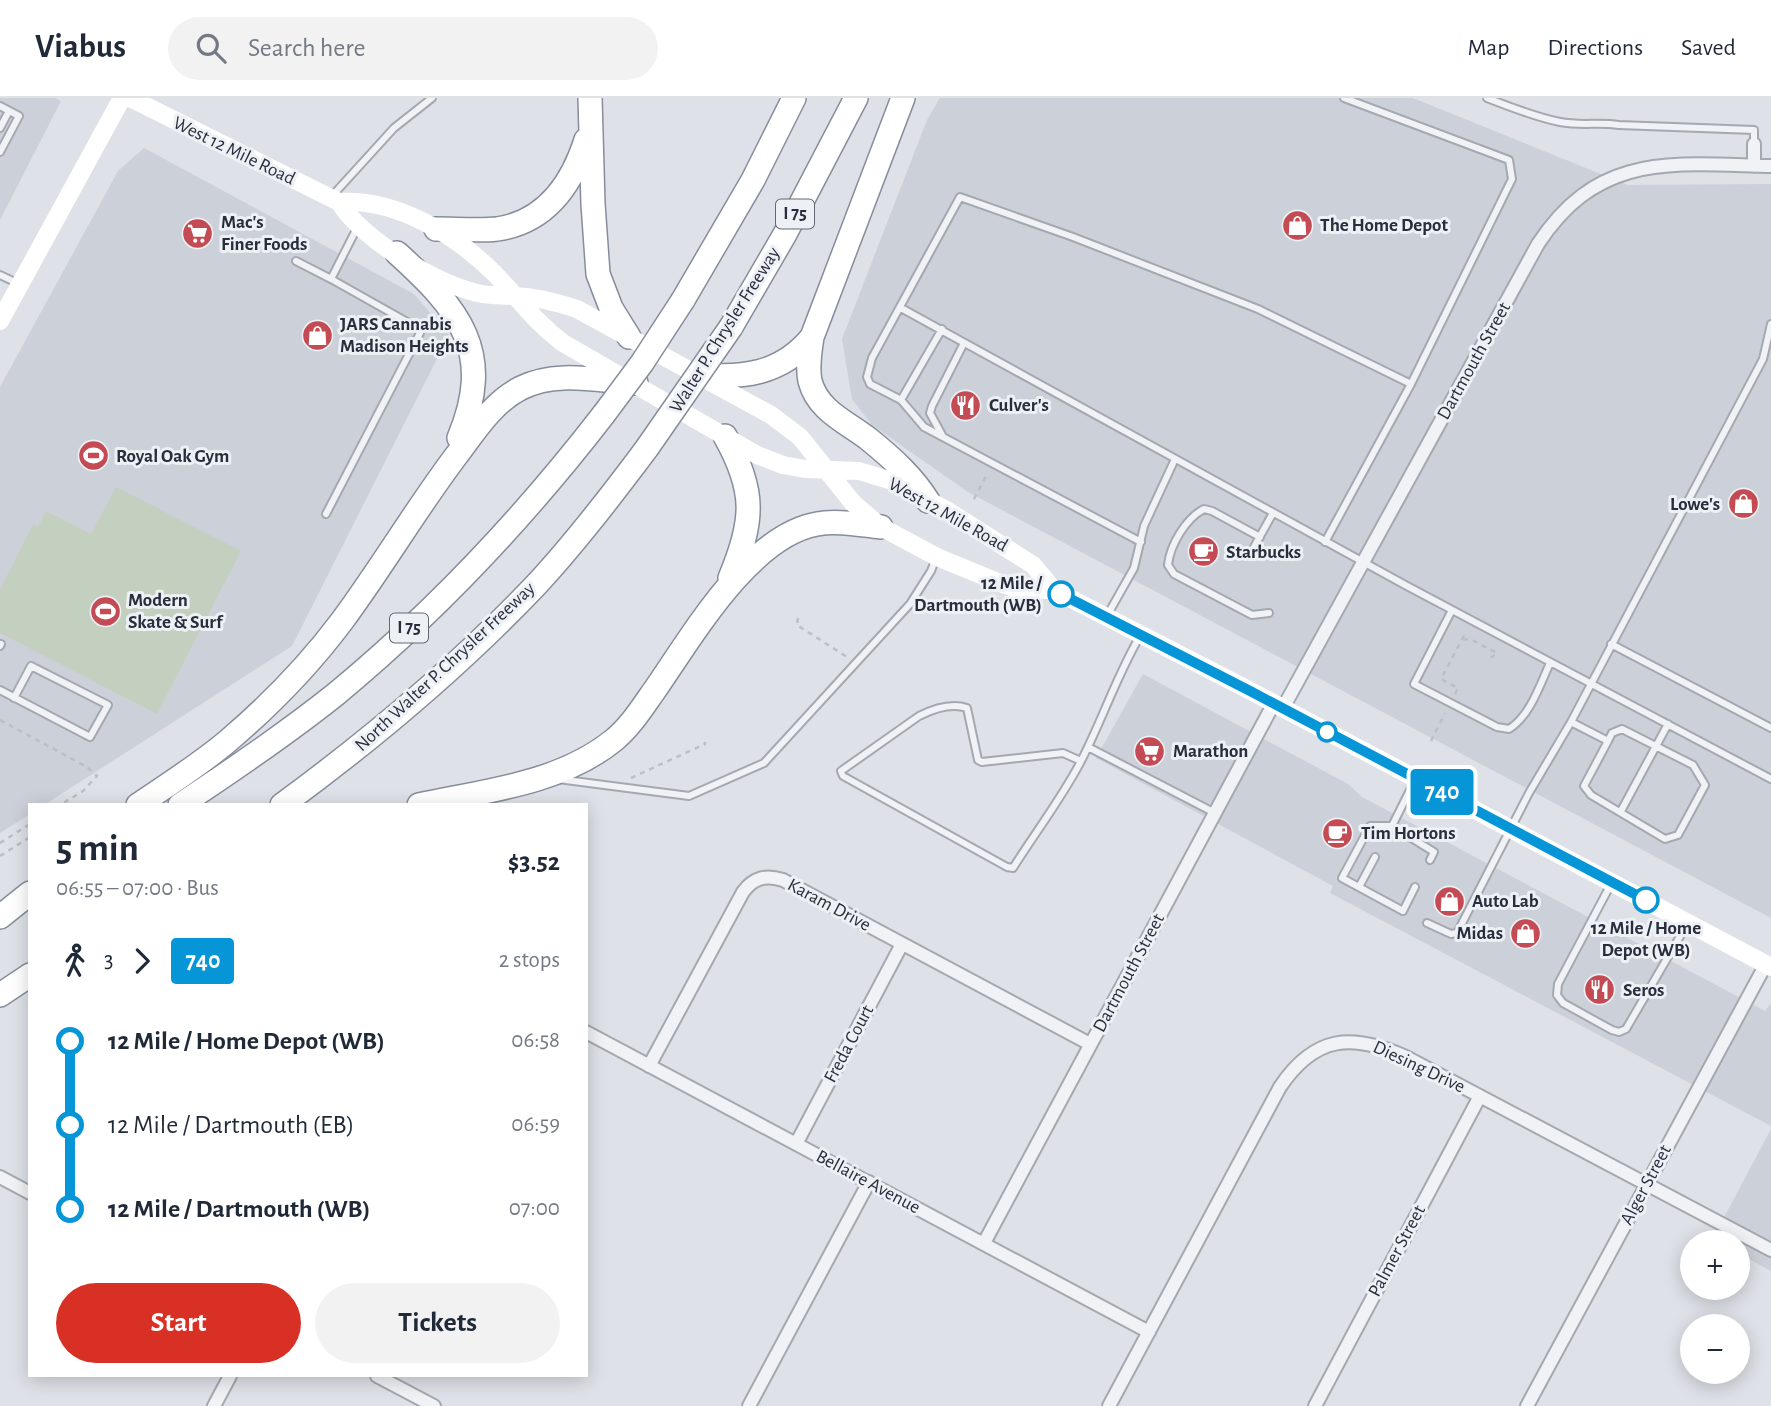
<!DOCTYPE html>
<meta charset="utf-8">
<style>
:root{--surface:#fff;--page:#f2f2f3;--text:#1f2937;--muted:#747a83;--line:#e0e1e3;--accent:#d93025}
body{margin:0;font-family:"Alegreya Sans",sans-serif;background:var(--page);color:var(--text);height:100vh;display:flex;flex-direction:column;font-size:26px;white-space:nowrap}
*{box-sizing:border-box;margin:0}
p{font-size:23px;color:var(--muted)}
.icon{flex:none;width:38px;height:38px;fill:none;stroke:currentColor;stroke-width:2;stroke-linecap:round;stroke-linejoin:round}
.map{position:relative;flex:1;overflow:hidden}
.side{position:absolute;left:28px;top:705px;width:560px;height:574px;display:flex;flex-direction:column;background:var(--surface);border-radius:0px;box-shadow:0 4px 18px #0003}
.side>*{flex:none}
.badge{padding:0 14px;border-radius:5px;font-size:24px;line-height:46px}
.fabs{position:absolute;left:1680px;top:1132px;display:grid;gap:14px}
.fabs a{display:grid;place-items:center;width:70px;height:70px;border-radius:50%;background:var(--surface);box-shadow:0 4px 18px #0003;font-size:35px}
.map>.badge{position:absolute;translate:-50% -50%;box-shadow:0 0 0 4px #fff}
.legs{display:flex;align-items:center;gap:10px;height:77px;padding:0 28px;font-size:23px}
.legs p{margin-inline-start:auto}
.overview{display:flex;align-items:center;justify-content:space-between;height:119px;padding:0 28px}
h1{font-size:38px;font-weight:700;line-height:52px}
.button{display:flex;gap:14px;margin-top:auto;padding:14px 28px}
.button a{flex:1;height:80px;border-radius:42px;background:var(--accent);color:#fff;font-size:28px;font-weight:700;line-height:80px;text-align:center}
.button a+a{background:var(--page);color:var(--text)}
ul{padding:0 28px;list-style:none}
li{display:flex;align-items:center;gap:24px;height:84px;font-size:26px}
li i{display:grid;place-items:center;width:10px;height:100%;margin:0 9px;background:currentColor}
li i::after{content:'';width:18px;height:18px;margin:-9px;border:5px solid;border-radius:50%;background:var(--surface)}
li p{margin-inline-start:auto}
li:first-child i{background:linear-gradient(#0000 50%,currentColor 0)}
li:last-child i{background:linear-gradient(currentColor 50%,#0000 0)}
header{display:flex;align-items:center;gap:42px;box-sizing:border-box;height:98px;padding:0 35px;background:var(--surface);border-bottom:2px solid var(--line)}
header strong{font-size:33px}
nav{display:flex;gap:38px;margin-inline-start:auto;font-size:24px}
.search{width:490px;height:63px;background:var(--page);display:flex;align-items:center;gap:18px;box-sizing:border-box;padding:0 24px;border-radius:38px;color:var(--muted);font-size:26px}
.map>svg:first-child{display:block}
.built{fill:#ccd0d8}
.green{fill:#c3d0c0}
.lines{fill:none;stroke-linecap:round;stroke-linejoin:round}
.service-casing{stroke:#a4a8b0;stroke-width:10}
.minor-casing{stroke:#a4a8b0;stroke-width:16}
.motorway-casing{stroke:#868d9c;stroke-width:26}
.path{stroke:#bcbfc5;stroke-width:2.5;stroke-dasharray:5 5;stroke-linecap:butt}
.service{stroke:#f0f2f5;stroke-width:6}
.minor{stroke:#f0f2f5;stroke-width:12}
.secondary{stroke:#fff;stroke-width:18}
.motorway{stroke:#fff;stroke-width:23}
.motorway-bridge-casing{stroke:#868d9c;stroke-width:26;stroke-linecap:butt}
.motorway-bridge{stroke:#fff;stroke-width:23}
.line-1-casing{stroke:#fff;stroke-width:16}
.line-1{stroke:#0696d7;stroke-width:10}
.stop-1-dot{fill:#fff;stroke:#0696d7;stroke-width:3.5}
.labels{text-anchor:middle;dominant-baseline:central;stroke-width:6;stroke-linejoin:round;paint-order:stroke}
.shield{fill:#edf0f4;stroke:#636873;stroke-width:2}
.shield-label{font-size:18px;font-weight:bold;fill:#282e3c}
.street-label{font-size:19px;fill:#282e3c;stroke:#edf0f4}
.poi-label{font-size:19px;font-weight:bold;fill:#282e3c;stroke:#edf0f4;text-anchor:start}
.stop-label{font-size:19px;font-weight:bold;fill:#282e3c;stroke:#edf0f4;text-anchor:end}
</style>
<header>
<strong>Viabus</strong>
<div class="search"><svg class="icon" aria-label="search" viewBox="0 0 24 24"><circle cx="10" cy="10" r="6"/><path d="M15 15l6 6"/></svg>Search here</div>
<nav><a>Map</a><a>Directions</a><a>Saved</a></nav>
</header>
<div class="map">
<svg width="1771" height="1308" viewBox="0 0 1771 1308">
<rect width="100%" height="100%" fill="#dee1e7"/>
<path class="built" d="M0,0H55L61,3L0,122Z
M940,0H1413L1628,87L1771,86V820L968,394L872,327L852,301L842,241L927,22Z
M144,50L414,196L449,237L292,548L44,707H30V716L0,735V289L118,73Z
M1143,576L1348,686L1362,699L1765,913L1771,905V1028L1330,795L1333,788L1096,660Z
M1771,1031V1173L1738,1155V1144H1717L1712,1142Z"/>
<path class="green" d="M116,389L241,453L157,616L0,535V491L33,427L38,429L46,413L91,436Z"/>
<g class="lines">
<defs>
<path id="service" d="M1487,0C1510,9 1535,19 1560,24C1580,28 1599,24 1619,27L1754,32V46
M0,8L19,18L0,54
M0,30L9,13
M332,98L394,30L432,0
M296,163L331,181L357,130
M0,177L17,185
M901,210L1407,488L1771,681
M901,302L942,231
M942,337L930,315L932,308L964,245
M326,416L420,235L418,230L331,181
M1260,439L1212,413L1204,411C1186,420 1170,447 1168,467L1174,476L1252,517L1269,515
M1141,444L924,329L901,302L870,286L867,279L872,260L960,99L1073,139L1258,211L1411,286
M1325,444L1411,286L1512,81L1509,62L1344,0
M1254,449L1273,415
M1452,512L1414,586L1497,629L1509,631C1530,618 1540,587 1550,565
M1108,516L1134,470L1144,428L1175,361
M1611,546L1771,630
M0,548L1,546
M0,592L90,639L108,607L31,568L14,600
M1571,624L1608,643L1584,688L1591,697L1665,741L1678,737L1705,687L1693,667L1622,631L1612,635L1608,643
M1088,649L1215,715
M1081,663L1063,655L982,664L978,662L967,610C952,605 933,611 919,618L841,673L843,678L1007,769L1013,770C1035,735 1061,701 1080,665C1102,623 1116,579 1140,538
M558,681L689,698L764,665L910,506L931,473L936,460
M1415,682L1392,728L1434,754L1430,762
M1621,713L1668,626
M1387,737L1392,728H1370L1342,780L1403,813L1415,789
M1611,786L1558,886L1557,897L1563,905L1612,932L1619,934L1626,931L1686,828
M1359,789L1375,759
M1427,825L1451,836L1457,835L1529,695L1571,624L1763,261L1771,226"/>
<path id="minor" d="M1754,68V46
M1283,610L1538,146C1599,53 1673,66 1771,68
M586,934L1149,1234
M649,968L743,794C754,779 766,777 783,782L1090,946
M796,1046L902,846
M0,1079L30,1095
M984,1145L1274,605
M377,1278L434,1308
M214,1308L230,1278
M749,1308L869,1084
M1109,1308L1280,989C1315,937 1352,935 1406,959L1771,1152
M1315,1308L1480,998
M1527,1308L1766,866"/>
<path id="motorway" d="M590,0L593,106L598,176L611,210L629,239
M903,0L812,239C810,253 807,269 810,283C818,314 849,325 871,343C893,361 913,379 928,403
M436,131C456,131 478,133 497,131C546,124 572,86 586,42
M397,155C460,212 495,254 459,340
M683,202L753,82L794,0
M731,229L785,136L856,0
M694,276C741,281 781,277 812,239
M725,338C756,393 754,423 730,480
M138,707C169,686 201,666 229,642C270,607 309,567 342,523C382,469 416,411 456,358C475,333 493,304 521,290C557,272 598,283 636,285
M180,707C233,672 286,636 336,596C435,514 526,417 604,316
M282,707C372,641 459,568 536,487C576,444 612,397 647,350
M419,707C484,693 560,686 614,642C630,629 642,610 654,593C691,540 749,438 817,426C837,422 860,427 881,429
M0,819L30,795
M0,897L30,877"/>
</defs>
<use href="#service" class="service-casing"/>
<use href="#minor" class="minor-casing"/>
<use href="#motorway" class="motorway-casing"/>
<path class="path" d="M974,401L987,376
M798,520L797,527L847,559
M1463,541L1472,542L1497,555L1489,561
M1455,596L1458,590L1441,581L1466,534
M0,622L87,669L97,678L83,693L60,707
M1431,643L1445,615
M631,680L705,646V644
M0,745L30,726
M0,758L30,739"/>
<use href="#service" class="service"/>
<use href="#minor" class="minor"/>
<path class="secondary" d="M130,0L339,104C396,100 456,137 495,176C520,202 534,223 563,245L757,357L783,367L805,371L859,373L892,383L948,413L1033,467L1054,492L1245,590L1771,869
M339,104C363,142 437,187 482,196C493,198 503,197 514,198C536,199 556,204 577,211L771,317L800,339L853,405L881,429L937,459L1000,485L1020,492H1054
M0,223L122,0"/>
<use href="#motorway" class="motorway"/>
<defs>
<path id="motorway-bridge" d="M604,316L642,265L683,202
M647,350L731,229"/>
</defs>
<use href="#motorway-bridge" class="motorway-bridge-casing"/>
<use href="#motorway-bridge" class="motorway-bridge"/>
</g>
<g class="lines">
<defs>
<path id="line-1" d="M1061,496L1252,594L1646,802"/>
</defs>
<use href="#line-1" class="line-1-casing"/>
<use href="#line-1" class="line-1"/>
</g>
<defs>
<symbol id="shop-disc" viewBox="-11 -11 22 22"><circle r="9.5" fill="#c44a53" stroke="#edf0f4"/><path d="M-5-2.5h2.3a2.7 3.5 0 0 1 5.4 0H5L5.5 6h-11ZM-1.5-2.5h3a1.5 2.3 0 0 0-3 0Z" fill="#fff"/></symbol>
<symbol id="supermarket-disc" viewBox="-11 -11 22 22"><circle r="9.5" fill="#c44a53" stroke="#edf0f4"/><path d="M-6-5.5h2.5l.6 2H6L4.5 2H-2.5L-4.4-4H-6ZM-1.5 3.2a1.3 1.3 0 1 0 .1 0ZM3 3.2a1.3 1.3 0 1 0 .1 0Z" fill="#fff"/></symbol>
<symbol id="restaurant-disc" viewBox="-11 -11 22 22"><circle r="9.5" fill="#c44a53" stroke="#edf0f4"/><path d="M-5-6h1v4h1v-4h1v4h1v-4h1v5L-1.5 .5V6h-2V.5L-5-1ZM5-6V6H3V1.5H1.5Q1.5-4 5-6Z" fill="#fff"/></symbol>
<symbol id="stadium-disc" viewBox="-11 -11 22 22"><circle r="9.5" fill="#c44a53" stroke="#edf0f4"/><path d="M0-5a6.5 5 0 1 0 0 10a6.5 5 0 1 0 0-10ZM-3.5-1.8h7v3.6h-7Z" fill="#fff"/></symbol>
<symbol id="cafe-disc" viewBox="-11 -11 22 22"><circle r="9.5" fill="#c44a53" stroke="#edf0f4"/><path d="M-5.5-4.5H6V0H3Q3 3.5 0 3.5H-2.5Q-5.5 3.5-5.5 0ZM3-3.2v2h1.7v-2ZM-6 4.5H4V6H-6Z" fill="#fff"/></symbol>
</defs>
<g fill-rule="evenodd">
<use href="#shop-disc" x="1280" y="110" width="35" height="35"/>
<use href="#supermarket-disc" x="180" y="118" width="35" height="35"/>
<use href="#shop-disc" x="300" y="220" width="35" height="35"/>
<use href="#restaurant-disc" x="948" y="290" width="35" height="35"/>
<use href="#stadium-disc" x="76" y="340" width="35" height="35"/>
<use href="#shop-disc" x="1726" y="388" width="35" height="35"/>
<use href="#cafe-disc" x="1186" y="436" width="35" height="35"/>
<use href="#stadium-disc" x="88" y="496" width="35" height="35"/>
<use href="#supermarket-disc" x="1132" y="636" width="35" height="35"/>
<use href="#cafe-disc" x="1320" y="718" width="35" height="35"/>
<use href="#shop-disc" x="1432" y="786" width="35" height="35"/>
<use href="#shop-disc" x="1508" y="818" width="35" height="35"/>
<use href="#restaurant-disc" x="1582" y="874" width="35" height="35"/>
</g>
<g class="stop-1-dot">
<circle cx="1061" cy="496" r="12"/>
<circle cx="1327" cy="634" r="9"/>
<circle cx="1646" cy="802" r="12"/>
</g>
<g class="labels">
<g class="shield">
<rect x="776" y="101.5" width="38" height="29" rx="5"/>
<rect x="390" y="515.5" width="38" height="29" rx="5"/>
</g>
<g class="shield-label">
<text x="795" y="116">I 75</text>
<text x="409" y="530">I 75</text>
</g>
<g class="street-label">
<text transform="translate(234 53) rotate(26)">West 12 Mile Road</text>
<text transform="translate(725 232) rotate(-58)">Walter P. Chrysler Freeway</text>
<text transform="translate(1474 263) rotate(-61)">Dartmouth Street</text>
<text transform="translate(948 417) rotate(29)">West 12 Mile Road</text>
<text transform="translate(445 569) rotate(-43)">North Walter P. Chrysler Freeway</text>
<text transform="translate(829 807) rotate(28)">Karam Drive</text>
<text transform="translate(1129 875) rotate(-62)">Dartmouth Street</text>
<text transform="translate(849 946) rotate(-62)">Freda Court</text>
<text transform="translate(1419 969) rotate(25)">Diesing Drive</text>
<text transform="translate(868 1084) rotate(28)">Bellaire Avenue</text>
<text transform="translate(1646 1087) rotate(-62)">Alger Street</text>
<text transform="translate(1397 1153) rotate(-62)">Palmer Street</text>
</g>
<g class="poi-label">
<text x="221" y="124">Mac's<tspan x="221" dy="22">Finer Foods</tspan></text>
<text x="1320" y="127">The Home Depot</text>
<text x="340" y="226">JARS Cannabis<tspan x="340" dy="22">Madison Heights</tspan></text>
<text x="989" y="307">Culver's</text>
<text x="116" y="358">Royal Oak Gym</text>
<text x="1720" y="406" text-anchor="end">Lowe's</text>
<text x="1226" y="454">Starbucks</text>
<text x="128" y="502">Modern<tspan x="128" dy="22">Skate &amp; Surf</tspan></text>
<text x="1173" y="653">Marathon</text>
<text x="1361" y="735">Tim Hortons</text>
<text x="1472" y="803">Auto Lab</text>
<text x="1503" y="835" text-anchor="end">Midas</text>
<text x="1623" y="892">Seros</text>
</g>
<g class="stop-label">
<text x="1042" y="485">12 Mile /<tspan x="1042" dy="22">Dartmouth (WB)</tspan></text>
<text x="1646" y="830" text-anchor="middle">12 Mile / Home<tspan x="1646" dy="22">Depot (WB)</tspan></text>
</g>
</g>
</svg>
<div class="fabs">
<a>+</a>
<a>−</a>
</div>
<b class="badge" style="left:1442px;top:694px;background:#0696d7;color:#fff">740</b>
<section class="side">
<div class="overview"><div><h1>5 min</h1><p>06:55 – 07:00 · Bus</p></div><b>$3.52</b></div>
<div class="legs"><svg class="icon" aria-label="walk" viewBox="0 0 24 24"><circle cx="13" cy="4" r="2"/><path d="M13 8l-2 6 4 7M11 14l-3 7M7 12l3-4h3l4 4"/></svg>3<svg class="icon" aria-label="forward" viewBox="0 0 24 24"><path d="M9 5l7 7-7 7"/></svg><b class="badge" style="background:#0696d7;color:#fff">740</b><p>2 stops</p></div>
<ul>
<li><i style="color:#0696d7"></i><b>12 Mile / Home Depot (WB)</b><p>06:58</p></li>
<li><i style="color:#0696d7"></i><span>12 Mile / Dartmouth (EB)</span><p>06:59</p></li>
<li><i style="color:#0696d7"></i><b>12 Mile / Dartmouth (WB)</b><p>07:00</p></li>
</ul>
<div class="button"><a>Start</a><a>Tickets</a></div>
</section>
</div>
